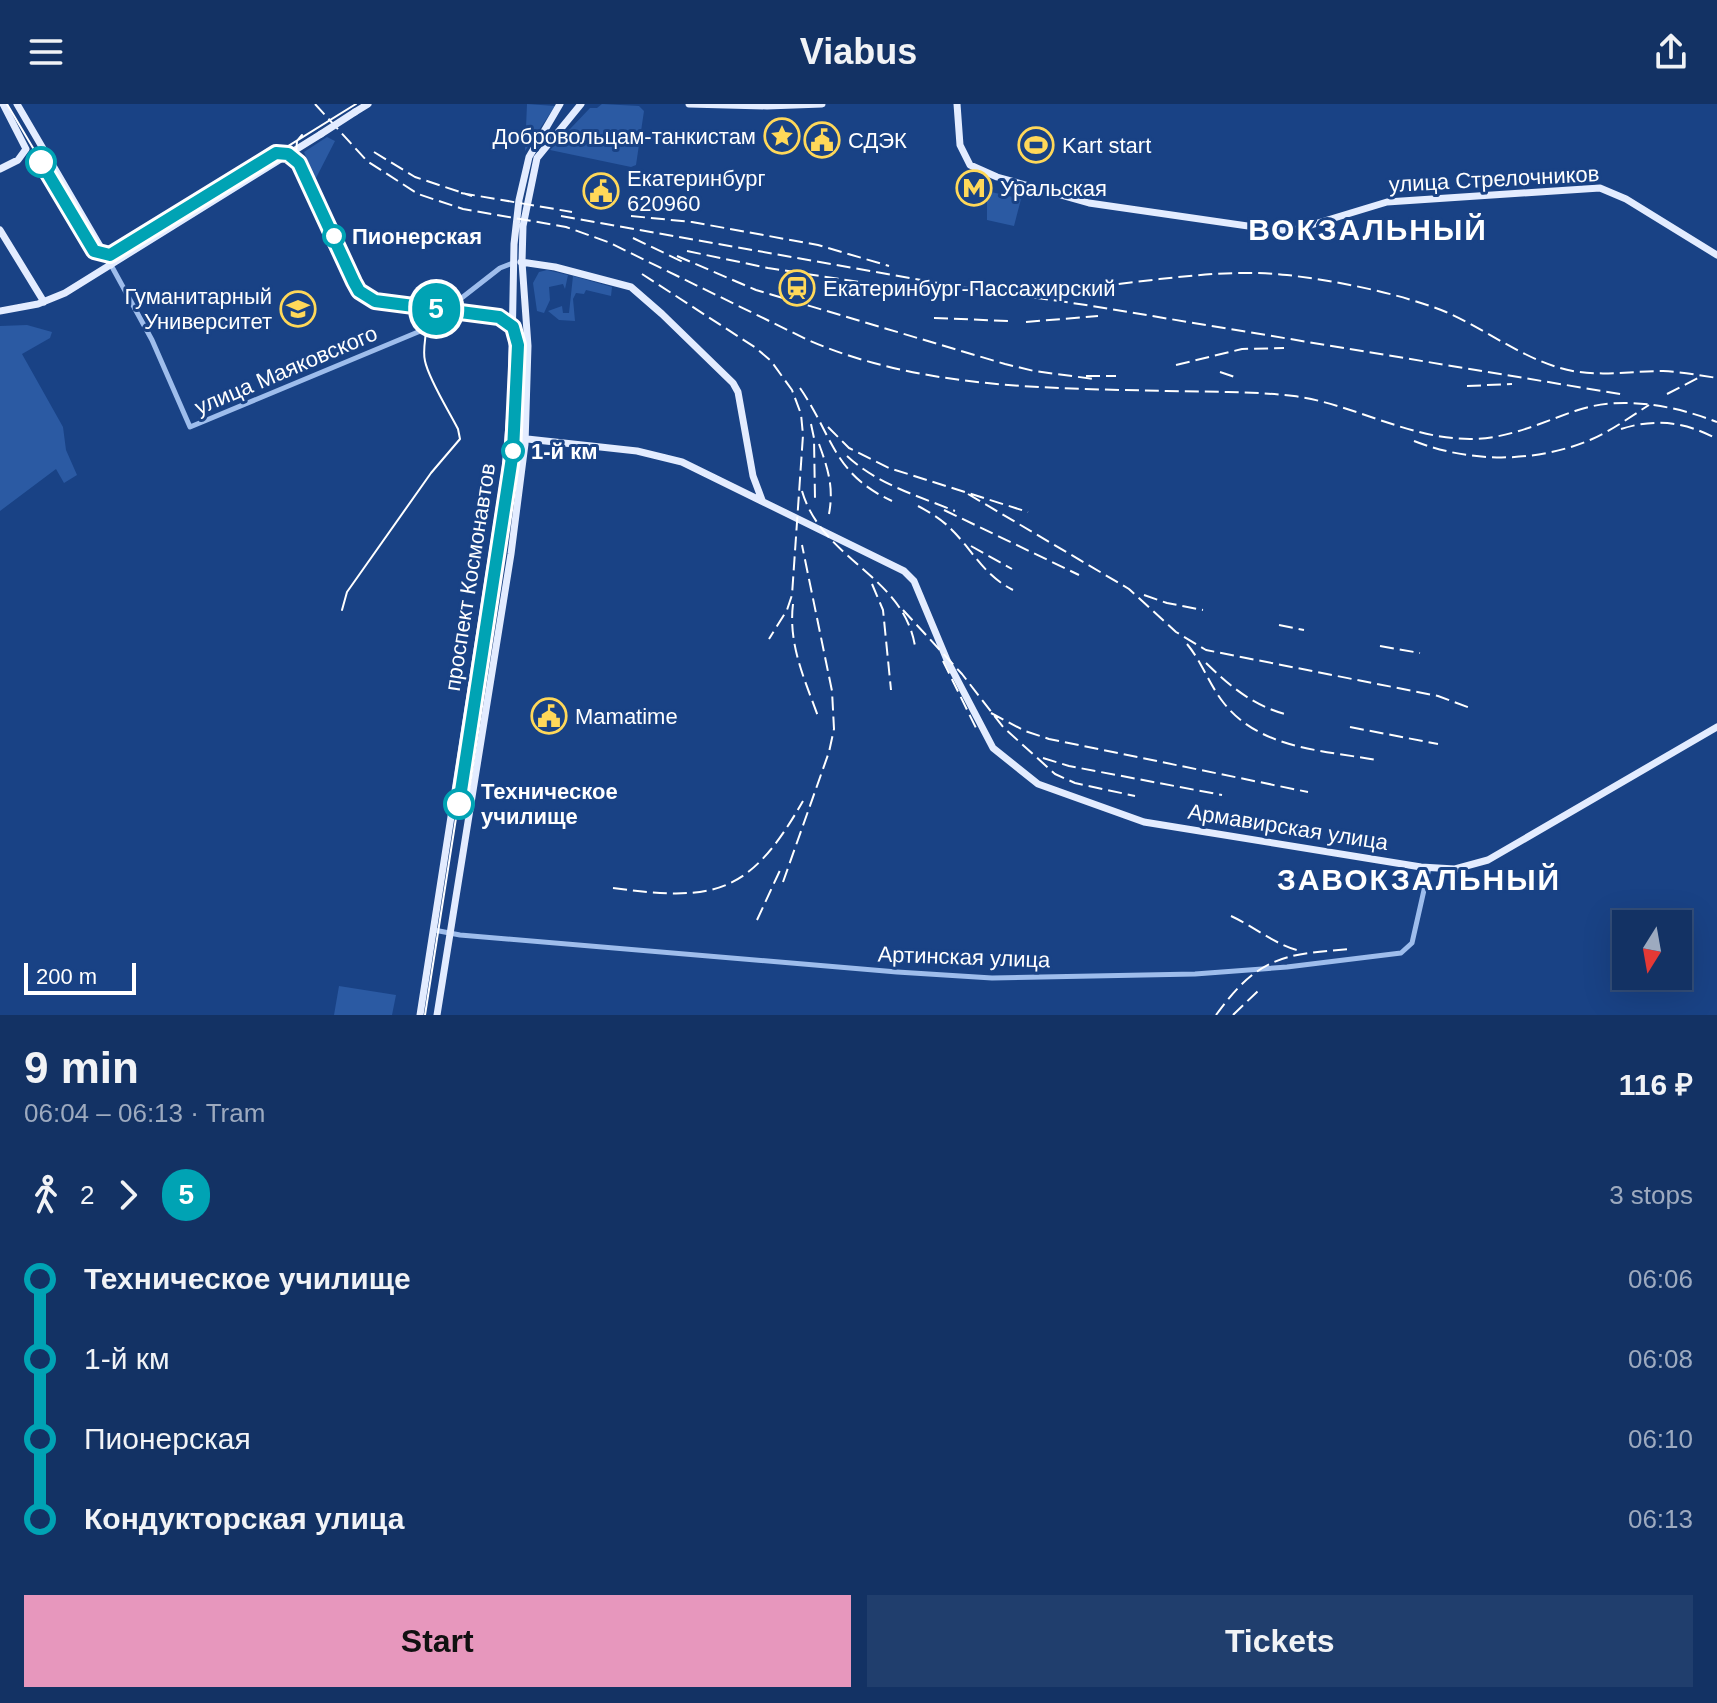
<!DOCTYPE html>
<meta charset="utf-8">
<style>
:root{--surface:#133264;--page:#203e6d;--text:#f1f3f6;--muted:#9daabf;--line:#324d78;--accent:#e797bd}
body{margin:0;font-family:Arial,sans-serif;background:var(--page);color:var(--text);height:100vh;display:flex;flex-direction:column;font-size:30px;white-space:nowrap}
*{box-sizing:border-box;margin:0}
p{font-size:26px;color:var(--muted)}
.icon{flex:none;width:44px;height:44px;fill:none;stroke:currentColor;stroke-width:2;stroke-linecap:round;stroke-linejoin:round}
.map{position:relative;height:911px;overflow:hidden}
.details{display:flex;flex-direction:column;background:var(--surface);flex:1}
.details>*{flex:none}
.badge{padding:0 16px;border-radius:26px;font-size:28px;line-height:52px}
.needle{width:52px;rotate:191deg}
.tools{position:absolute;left:1612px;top:806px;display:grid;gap:16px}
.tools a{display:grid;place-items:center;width:80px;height:80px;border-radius:0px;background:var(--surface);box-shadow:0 8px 32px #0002,0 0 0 2px var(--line);font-size:40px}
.scale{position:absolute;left:24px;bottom:20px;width:112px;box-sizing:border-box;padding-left:8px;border:4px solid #fff;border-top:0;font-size:22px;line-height:28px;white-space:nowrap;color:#fff;-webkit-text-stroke:6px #194285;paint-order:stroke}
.map>.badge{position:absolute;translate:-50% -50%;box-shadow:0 0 0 4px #fff}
.legs{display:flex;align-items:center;gap:12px;height:88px;padding:0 24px;font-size:26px}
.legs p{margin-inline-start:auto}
.summary{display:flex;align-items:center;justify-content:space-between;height:136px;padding:0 24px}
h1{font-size:44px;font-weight:700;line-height:60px}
.cta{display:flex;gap:16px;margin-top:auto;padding:16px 24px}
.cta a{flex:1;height:92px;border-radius:0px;background:var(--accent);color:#111;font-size:32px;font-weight:700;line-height:92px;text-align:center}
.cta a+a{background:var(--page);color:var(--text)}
ul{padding:0 24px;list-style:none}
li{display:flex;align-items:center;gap:28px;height:80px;font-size:30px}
li i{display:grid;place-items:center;width:12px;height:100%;margin:0 10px;background:currentColor}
li i::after{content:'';width:20px;height:20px;margin:-10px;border:6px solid;border-radius:50%;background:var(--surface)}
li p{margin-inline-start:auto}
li:first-child i{background:linear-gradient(#0000 50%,currentColor 0)}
li:last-child i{background:linear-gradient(currentColor 50%,#0000 0)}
header{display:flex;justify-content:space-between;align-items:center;height:104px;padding:0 24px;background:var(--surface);font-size:36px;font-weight:700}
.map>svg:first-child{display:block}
.green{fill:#2b5aa3}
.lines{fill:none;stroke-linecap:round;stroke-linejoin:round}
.minor{stroke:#9ebdec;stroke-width:5}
.major{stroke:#e3ecff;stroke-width:7}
.tram{stroke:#fff;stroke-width:2}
.rail{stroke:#fff;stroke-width:2;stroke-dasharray:14 6;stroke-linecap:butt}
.major-bridge{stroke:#e3ecff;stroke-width:7}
.line-1-casing{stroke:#fff;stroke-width:18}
.line-1{stroke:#00a3b4;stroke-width:12}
.stop-1-dot{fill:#fff;stroke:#00a3b4;stroke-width:4}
.labels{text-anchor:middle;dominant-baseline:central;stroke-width:6;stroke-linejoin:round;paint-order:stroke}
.poi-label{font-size:22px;fill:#fff;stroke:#194285;text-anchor:start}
.street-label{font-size:22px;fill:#fff;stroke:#194285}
.stop-label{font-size:22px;font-weight:bold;fill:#fff;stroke:#194285;text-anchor:start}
.district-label{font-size:30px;font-weight:bold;letter-spacing:2px;fill:#fff;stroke:#194285}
</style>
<header><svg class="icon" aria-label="menu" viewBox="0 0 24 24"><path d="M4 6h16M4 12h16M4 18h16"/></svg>Viabus<svg class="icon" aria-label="share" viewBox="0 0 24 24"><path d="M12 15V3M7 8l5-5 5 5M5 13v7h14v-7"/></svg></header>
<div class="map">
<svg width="1717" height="911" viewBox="0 0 1717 911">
<rect width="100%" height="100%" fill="#194285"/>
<path class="green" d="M527,0L555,2L525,47Z
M602,0L639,2L644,7L636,61L631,63L550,46L590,4H597Z
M327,33L335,37L316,74L318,82L304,48Z
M987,87L1021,95L1014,122L987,116Z
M176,102L180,105L178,107L180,111L118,152L113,143Z
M547,166L568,171L565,185L563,180L549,183L550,196L544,209L537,207L533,179L539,168Z
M573,172L612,183L611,192L586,186L584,190L576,189L573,195L575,217L559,216L548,207L562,202L563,209H569Z
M27,221L52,228L50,234L22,250L63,323L66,346L77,371L64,379L56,365L0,407V222Z
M339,882L396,891L392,911H334Z"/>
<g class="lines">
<path class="minor" d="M111,161L152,236L190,323L418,228L500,164L513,159
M441,210L496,216L511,227
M434,826L460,831L897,868L992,874L1195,870L1287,863L1401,849L1412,839L1429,764"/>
<path class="major" d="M17,0L111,161
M689,0L767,2L822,0
M957,0L960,41L970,61L997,73L1089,99L1283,127L1298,125L1387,98L1600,84L1626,95L1717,151
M355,8L368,0
M0,65L18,56L26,45L3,0
M0,126L44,198
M521,158L555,163L631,183L662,210L733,279L738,288L753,372L762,396
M0,207L38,200L65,189L321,30
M509,333L637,347L682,358L904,467L914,477L947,556L993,644L1038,680L1144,718L1421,763L1455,765L1488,756L1717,623
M420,911L505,367L511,297L514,140L519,96L529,53L560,0
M437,911L511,450L525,340L528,242L522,158L523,122L537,54L581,0"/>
<path class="tram" d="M7,0L91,142C97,150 105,152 114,150L356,0
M302,31L297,37L296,51L359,187L371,195L385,199L499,213L513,223L518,236L514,334L505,403L425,911
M342,506L347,488L431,369L460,335L458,325C449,307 429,276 425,257C420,237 437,212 413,200"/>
<path class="rail" d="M315,0L367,57L418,90L463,105L566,123L608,138L808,236C920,285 1047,284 1166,287C1209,288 1251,287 1294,292C1353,300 1409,335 1470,335C1508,335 1540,319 1575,307C1620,291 1673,301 1717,318
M374,48L415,73L472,92
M461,89L572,108
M561,112L949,181L1086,201L1626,291
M631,112L692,118L818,141L889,162
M633,134L683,158
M687,147L768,164L931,189
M677,152L756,186L1005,260L1034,267L1094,275
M642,170L756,244L771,257L792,286L801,310L803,331L792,491L787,506L769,535
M1039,186C1121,185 1204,162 1287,171C1337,177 1399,189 1446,208C1485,225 1519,252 1560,264C1595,274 1628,267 1663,267C1681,268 1699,271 1717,274
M934,214L1009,217
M1026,218L1098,212
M1176,261L1242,245L1284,244
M1220,268L1238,274
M1086,272H1116
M1467,282L1512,280
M800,284C833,332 833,370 892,397
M1667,290L1702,272
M811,320L814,334L815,395
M828,323L849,344L889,364L1028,408
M1621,325C1655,314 1686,318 1717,335
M1414,337C1470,359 1535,359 1590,336C1611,327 1630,313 1649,301
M819,340C828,365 834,383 829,410
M847,352C877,380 918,392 955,407
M802,387C822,456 903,471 915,542
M968,390L1129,485L1176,528L1206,546L1438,592L1473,605
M918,402C931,409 944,417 954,428C975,450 984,471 1013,486
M944,406L1079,471
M971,442L1012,465
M872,480L883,506L891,586
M1144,491L1167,499L1203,506
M793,500C788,541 805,576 819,615
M903,506L962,570L1003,623L1055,670L1075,679L1135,692
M1279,521L1304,526
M1187,540C1202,558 1209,580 1223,598C1259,645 1322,646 1376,656
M1380,542L1420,549
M943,557L977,626
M1206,559C1230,582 1252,601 1285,610
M991,609L1025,627L1049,635L1308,688
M1350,623L1438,640
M1043,654L1069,662L1222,691
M783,778L829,648L834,625L832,587L802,441
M613,784C716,798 750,790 803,697
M1231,812C1253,822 1280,844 1302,847
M757,816L782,762
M1216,911C1258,853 1283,850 1351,845
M1233,911L1260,885"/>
<path class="major-bridge" d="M321,30L355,8"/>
</g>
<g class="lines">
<defs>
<path id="line-1" d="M41,58L94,147L110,151L276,49L288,50L299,59L354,178L359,187L375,197L499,213L513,223L518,241L513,347L459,700"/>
</defs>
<use href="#line-1" class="line-1-casing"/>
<use href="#line-1" class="line-1"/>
</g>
<defs>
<symbol id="sight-ring" viewBox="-11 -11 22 22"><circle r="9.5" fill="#194285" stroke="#ffd859" stroke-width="1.5"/><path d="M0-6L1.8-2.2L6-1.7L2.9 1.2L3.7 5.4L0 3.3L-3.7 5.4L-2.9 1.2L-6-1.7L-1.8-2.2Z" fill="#ffd859"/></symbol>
<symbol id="civic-ring" viewBox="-11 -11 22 22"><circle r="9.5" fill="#194285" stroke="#ffd859" stroke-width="1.5"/><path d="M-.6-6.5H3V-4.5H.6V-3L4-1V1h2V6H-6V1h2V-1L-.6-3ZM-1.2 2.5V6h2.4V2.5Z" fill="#ffd859"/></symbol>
<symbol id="stadium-ring" viewBox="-11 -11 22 22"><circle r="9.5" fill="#194285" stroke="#ffd859" stroke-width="1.5"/><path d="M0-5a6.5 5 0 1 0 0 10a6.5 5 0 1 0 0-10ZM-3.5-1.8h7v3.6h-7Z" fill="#ffd859"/></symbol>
<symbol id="metro-ring" viewBox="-11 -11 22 22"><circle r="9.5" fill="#194285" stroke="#ffd859" stroke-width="1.5"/><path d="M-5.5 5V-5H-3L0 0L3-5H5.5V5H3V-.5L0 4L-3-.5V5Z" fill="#ffd859"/></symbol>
<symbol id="station-ring" viewBox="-11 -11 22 22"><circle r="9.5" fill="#194285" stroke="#ffd859" stroke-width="1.5"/><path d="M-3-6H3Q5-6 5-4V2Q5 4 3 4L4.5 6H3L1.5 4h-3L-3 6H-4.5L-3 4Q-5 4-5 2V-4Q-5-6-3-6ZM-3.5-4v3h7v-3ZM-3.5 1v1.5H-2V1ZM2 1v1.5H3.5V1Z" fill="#ffd859"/></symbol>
<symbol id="university-ring" viewBox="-11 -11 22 22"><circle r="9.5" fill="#194285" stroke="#ffd859" stroke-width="1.5"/><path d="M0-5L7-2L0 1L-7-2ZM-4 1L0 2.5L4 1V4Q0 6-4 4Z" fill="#ffd859"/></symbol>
</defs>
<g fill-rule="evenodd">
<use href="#sight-ring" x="762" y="12" width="40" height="40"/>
<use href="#civic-ring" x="802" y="16" width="40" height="40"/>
<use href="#stadium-ring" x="1016" y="21" width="40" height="40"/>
<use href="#metro-ring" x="954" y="64" width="40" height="40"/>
<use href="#civic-ring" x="581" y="67" width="40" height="40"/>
<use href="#station-ring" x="777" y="164" width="40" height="40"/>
<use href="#university-ring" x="278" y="185" width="40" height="40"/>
<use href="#civic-ring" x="529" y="592" width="40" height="40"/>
</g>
<g class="stop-1-dot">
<circle cx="41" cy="58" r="14"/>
<circle cx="334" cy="132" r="10"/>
<circle cx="513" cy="347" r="10"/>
<circle cx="459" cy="700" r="14"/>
</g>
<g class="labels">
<g class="poi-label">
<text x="756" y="32" text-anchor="end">Добровольцам-танкистам</text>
<text x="848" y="36">СДЭК</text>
<text x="1062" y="41">Kart start</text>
<text x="627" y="74">Екатеринбург<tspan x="627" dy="25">620960</tspan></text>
<text x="1000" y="84">Уральская</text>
<text x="823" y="184">Екатеринбург-Пассажирский</text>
<text x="272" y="192" text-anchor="end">Гуманитарный<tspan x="272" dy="25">Университет</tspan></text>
<text x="575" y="612">Mamatime</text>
</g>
<g class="street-label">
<text transform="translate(1494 75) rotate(-3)">улица Стрелочников</text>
<text transform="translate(286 266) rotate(-23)">улица Маяковского</text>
<text transform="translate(470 473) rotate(-81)">проспект Космонавтов</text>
<text transform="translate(1288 723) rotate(9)">Армавирская улица</text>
<text transform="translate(964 853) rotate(2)">Артинская улица</text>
</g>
<g class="stop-label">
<text x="352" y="132">Пионерская</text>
<text x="531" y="347">1-й км</text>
<text x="481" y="687">Техническое<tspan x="481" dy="25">училище</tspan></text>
</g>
<g class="district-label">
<text x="1368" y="125">ВОКЗАЛЬНЫЙ</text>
<text x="1419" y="775">ЗАВОКЗАЛЬНЫЙ</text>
</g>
</g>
</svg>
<div class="tools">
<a><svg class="needle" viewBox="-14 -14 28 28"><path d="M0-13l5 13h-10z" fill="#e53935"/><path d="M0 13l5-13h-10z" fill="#9daabf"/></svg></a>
</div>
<div class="scale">200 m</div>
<b class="badge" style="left:436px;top:205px;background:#00a3b4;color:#fff">5</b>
</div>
<section class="details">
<div class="summary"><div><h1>9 min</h1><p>06:04 – 06:13 · Tram</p></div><b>116 ₽</b></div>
<div class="legs"><svg class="icon" aria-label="walk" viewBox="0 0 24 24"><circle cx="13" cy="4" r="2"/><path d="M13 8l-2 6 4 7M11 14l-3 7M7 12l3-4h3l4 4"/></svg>2<svg class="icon" aria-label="forward" viewBox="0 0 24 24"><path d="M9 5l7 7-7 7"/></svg><b class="badge" style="background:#00a3b4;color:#fff">5</b><p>3 stops</p></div>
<ul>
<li><i style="color:#00a3b4"></i><b>Техническое училище</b><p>06:06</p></li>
<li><i style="color:#00a3b4"></i><span>1-й км</span><p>06:08</p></li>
<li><i style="color:#00a3b4"></i><span>Пионерская</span><p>06:10</p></li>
<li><i style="color:#00a3b4"></i><b>Кондукторская улица</b><p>06:13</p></li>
</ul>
<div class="cta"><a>Start</a><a>Tickets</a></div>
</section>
